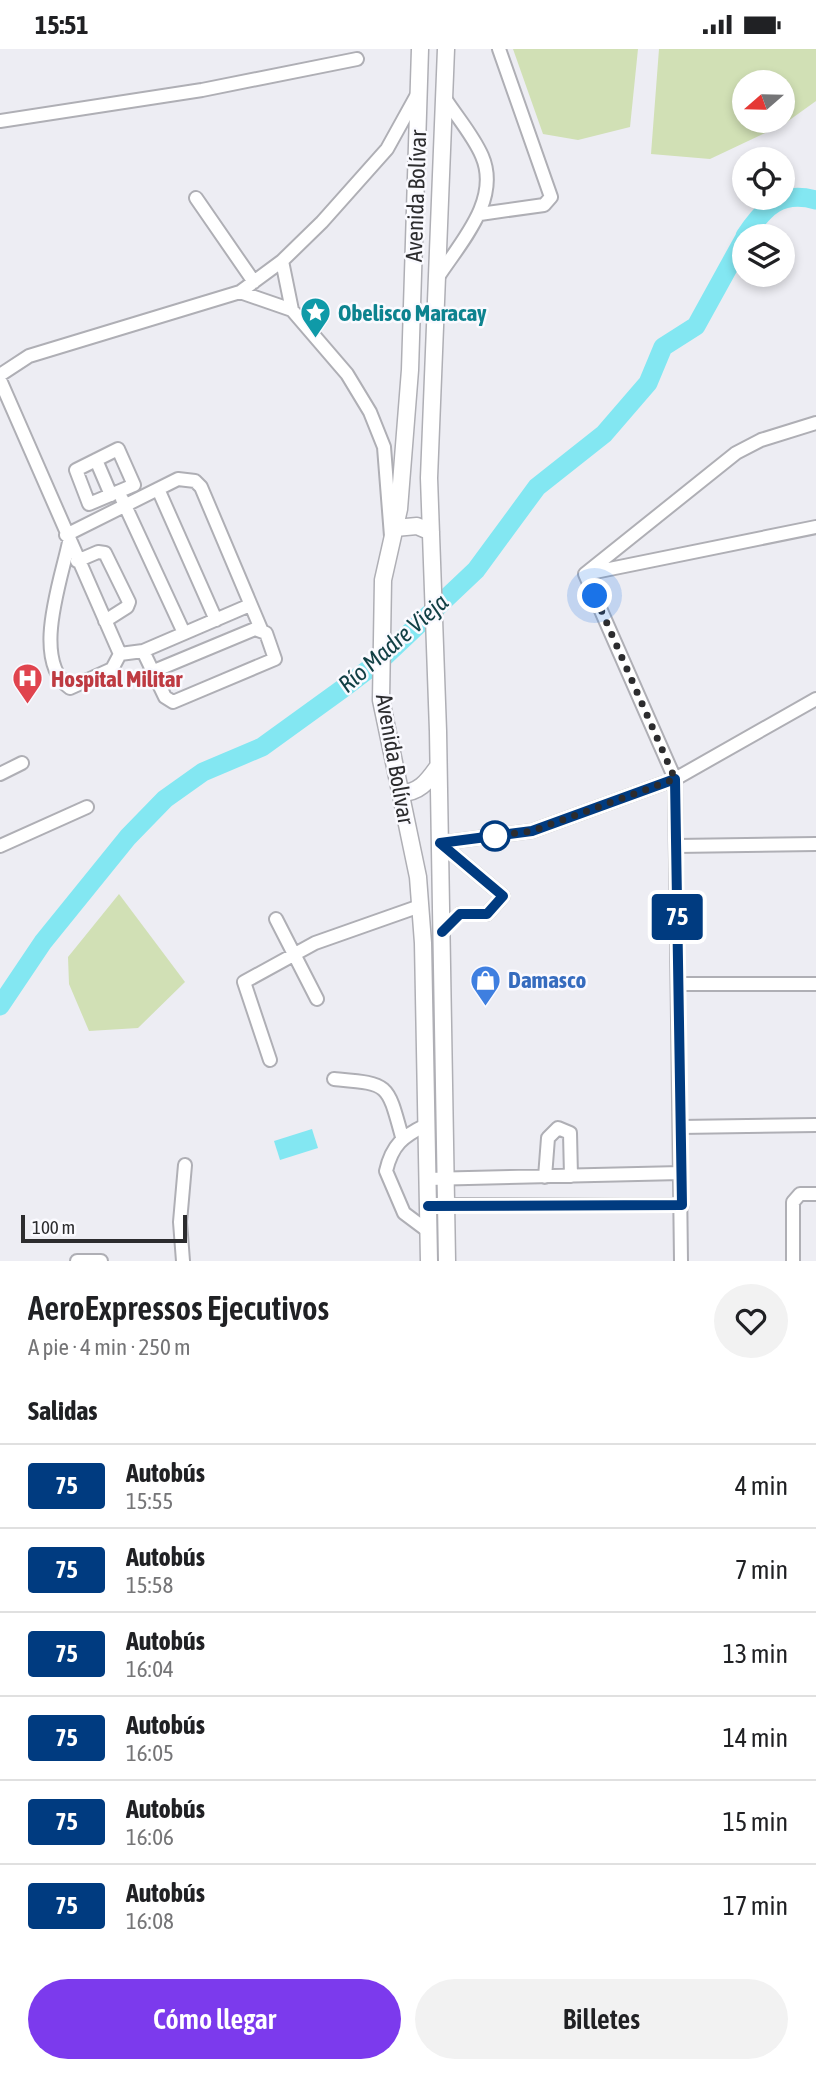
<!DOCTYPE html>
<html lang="es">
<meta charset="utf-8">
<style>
:root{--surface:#fff;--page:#f2f2f2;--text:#202124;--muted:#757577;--line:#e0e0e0;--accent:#7c3aed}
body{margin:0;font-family:"Asap Condensed",sans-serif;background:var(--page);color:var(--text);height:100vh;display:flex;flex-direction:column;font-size:26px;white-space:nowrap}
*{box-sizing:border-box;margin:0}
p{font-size:23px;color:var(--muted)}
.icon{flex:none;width:38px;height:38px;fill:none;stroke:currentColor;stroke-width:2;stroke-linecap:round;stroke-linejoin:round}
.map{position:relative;height:1212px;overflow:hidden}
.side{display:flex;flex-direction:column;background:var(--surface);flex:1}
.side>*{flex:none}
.badge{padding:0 14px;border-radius:5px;font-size:24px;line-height:46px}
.needle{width:46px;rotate:250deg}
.controls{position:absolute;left:732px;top:21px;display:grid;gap:14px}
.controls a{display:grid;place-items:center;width:63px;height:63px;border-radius:50%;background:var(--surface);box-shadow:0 4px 10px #0003;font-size:35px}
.scale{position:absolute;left:21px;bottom:18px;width:166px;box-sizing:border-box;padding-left:7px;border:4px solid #2c2c2e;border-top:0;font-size:19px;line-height:24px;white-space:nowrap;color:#2c2c2e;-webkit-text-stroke:5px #fafaff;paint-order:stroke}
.you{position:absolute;width:35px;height:35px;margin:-18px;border:5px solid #fff;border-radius:50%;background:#1a73e8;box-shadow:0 0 0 10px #1a73e833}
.map>.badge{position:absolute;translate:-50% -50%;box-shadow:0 0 0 4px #fff}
h2{padding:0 28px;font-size:26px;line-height:63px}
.round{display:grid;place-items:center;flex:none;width:74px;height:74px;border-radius:37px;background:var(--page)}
.overview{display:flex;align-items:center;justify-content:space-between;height:119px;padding:0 28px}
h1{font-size:33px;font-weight:600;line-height:52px}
.primary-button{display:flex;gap:14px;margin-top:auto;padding:14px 28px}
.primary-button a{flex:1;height:80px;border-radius:42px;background:var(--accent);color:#fff;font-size:28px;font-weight:600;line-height:80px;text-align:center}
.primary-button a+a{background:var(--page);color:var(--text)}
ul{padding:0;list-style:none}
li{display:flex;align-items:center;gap:21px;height:84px;padding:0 28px;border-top:2px solid var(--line)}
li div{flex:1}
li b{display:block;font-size:26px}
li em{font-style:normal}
li .badge{min-width:77px;font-weight:700;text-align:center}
.status{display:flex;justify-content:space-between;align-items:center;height:49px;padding:0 35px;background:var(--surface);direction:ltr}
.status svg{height:19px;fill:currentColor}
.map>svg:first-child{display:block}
.green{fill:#d1e0b5;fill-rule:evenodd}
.water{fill:#83e7f2}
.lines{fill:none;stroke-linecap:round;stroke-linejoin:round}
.river{stroke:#83e7f2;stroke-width:19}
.minor-casing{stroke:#afafb5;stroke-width:16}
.major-casing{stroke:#afafb5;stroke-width:19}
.minor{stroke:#fff;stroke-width:12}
.major{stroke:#fff;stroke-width:16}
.line-casing{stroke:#fff;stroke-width:16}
.line{stroke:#003b80;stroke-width:10}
.walk{stroke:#2c2c2e;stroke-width:7;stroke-dasharray:0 12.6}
.stop-dot{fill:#fff;stroke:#003b80;stroke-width:3.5}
.labels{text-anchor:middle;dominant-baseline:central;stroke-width:5;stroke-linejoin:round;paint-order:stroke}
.street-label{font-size:23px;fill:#2c2c2e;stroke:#fafaff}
.culture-label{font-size:23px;font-weight:bold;fill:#0d838f;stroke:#fafaff;text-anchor:start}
.health-label{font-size:23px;font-weight:bold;fill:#be3a42;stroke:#fafaff;text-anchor:start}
.shop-label{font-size:23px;font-weight:bold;fill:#366cbe;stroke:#fafaff;text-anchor:start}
.water-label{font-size:24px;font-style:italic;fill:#103f44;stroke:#fafaff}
</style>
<div class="status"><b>15:51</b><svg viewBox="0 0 49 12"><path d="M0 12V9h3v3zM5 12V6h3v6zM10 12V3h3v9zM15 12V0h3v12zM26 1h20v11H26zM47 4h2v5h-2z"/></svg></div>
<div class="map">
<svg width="816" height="1212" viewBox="0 0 816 1212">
<rect width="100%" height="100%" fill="#ededf3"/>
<path class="green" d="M513,0H638L630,78L578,91L543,85Z
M659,0H816V52L784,75L710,110L651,105ZM782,33V72H744V33Z
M119,845L185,933L138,979L89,982L69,935L68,908Z"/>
<path class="water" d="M312,1080L318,1099L280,1111L274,1092Z"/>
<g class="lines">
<path class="river" d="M745,187C764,159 780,141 816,151
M0,957L43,893L128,788L165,750L203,723L262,698L345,638L382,610L476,521L537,438L604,385L648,334L663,298L696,277L744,190"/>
<defs>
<path id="minor" d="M0,72L202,41L357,10
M196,149L254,233
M480,165L544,156L551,148L499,0
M282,212L292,261
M438,228C460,194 501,151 482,107C473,86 456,67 444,48
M240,243L292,261L347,325L370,363L384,398L391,487
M0,326L29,307L240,243L282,212L322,173L387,100L418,44
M0,331L120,605
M118,400L134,436L89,455L76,421Z
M96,411L111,446
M158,440L216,571
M122,450L184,584
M66,486L178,430L195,432L201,438L261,580
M69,493C61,532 31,612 70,639L112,620L120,605
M77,512L98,503L105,504L129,553L127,558L105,572
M590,524L816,478
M585,525L675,730L681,1212
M585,525L736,404L761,391L816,374
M143,602L165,648L173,653L275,610L266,584L255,580L154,622
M120,605L143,602L250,556
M0,725L22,714
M440,794L532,782L675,730L816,650
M440,794L503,847L487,865H460L441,883
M0,797L87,758
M676,797L816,795
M276,870L317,950
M678,935H816
M270,1011L244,933L315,894L420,857
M334,1030C389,1035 387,1033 402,1088
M426,1076C403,1087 392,1096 386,1122L404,1164L428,1182
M680,1078L816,1076
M545,1128L548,1089L558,1079L570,1084L571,1127
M427,1130L681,1124
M439,1156H682
M77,1212H101
M183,1212L180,1173L185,1116
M793,1212V1153L800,1145H816"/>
<path id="major" d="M420,0L410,321L399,460L383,531L381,651L418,828L423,894L429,1212
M446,0L429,429L438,682L447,1212
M395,479L417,477L431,483
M400,744C419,744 427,733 437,719"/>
</defs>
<use href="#minor" class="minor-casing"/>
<use href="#major" class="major-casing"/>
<use href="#minor" class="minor"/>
<use href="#major" class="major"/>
</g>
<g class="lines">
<defs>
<path id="line" d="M428,1157L682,1156L675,730L532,782L440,794L503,847L487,865H460L442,883"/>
</defs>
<use href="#line" class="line-casing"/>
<use href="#line" class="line"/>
<path class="walk" d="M495,787L486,788L532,782L675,730L595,547"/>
</g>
<defs>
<symbol id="sight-pin" viewBox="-11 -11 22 30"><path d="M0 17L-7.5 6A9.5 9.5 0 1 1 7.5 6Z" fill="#0f9aa8" stroke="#fafaff"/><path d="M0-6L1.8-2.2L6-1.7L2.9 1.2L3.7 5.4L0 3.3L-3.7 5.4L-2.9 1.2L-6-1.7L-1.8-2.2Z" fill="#fff"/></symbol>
<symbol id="hospital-pin" viewBox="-11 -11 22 30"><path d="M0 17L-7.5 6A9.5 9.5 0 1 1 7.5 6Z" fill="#e0444e" stroke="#fafaff"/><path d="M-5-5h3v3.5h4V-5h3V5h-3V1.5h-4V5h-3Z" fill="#fff"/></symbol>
<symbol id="shop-pin" viewBox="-11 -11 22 30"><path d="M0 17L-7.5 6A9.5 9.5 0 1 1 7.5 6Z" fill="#3f7fe0" stroke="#fafaff"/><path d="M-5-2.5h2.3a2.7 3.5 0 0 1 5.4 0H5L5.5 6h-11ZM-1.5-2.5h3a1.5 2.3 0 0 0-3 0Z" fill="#fff"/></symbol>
</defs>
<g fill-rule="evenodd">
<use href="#sight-pin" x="298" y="246" width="35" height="47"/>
<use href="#hospital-pin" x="10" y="612" width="35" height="47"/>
<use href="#shop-pin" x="468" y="914" width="35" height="47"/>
</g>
<circle class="stop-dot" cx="495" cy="787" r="14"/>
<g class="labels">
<g class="street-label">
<text transform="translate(416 147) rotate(-88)">Avenida Bolívar</text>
<text transform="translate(395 710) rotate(80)">Avenida Bolívar</text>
</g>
<g class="culture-label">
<text x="338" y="264">Obelisco Maracay</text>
</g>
<g class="health-label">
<text x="51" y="630">Hospital Militar</text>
</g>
<g class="shop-label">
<text x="508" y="931">Damasco</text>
</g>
<g class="water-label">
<text transform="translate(393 594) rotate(-41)">Río Madre Vieja</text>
</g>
</g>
</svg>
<div class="controls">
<a><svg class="needle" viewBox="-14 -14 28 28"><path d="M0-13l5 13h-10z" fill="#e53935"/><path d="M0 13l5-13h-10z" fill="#757577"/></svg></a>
<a><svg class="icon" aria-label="locate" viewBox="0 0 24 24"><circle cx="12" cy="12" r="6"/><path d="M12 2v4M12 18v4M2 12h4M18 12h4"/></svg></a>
<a><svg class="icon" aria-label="layers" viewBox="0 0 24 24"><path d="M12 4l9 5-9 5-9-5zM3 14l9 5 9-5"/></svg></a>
</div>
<div class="scale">100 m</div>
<div class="you" style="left:595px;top:547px"></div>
<b class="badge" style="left:677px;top:868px;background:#003b80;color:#fff">75</b>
</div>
<section class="side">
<div class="overview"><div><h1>AeroExpressos Ejecutivos</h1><p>A pie · 4 min · 250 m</p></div><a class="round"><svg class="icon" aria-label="heart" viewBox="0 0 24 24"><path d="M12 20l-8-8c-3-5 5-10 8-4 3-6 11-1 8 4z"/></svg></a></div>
<h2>Salidas</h2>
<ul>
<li><span class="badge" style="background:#003b80;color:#fff">75</span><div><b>Autobús</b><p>15:55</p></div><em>4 min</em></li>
<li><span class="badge" style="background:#003b80;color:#fff">75</span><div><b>Autobús</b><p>15:58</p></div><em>7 min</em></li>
<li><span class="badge" style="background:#003b80;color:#fff">75</span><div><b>Autobús</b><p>16:04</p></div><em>13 min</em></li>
<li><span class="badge" style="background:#003b80;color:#fff">75</span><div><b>Autobús</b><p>16:05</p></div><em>14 min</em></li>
<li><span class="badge" style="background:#003b80;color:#fff">75</span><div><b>Autobús</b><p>16:06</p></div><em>15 min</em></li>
<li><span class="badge" style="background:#003b80;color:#fff">75</span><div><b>Autobús</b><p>16:08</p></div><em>17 min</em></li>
</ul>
<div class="primary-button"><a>Cómo llegar</a><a>Billetes</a></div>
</section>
